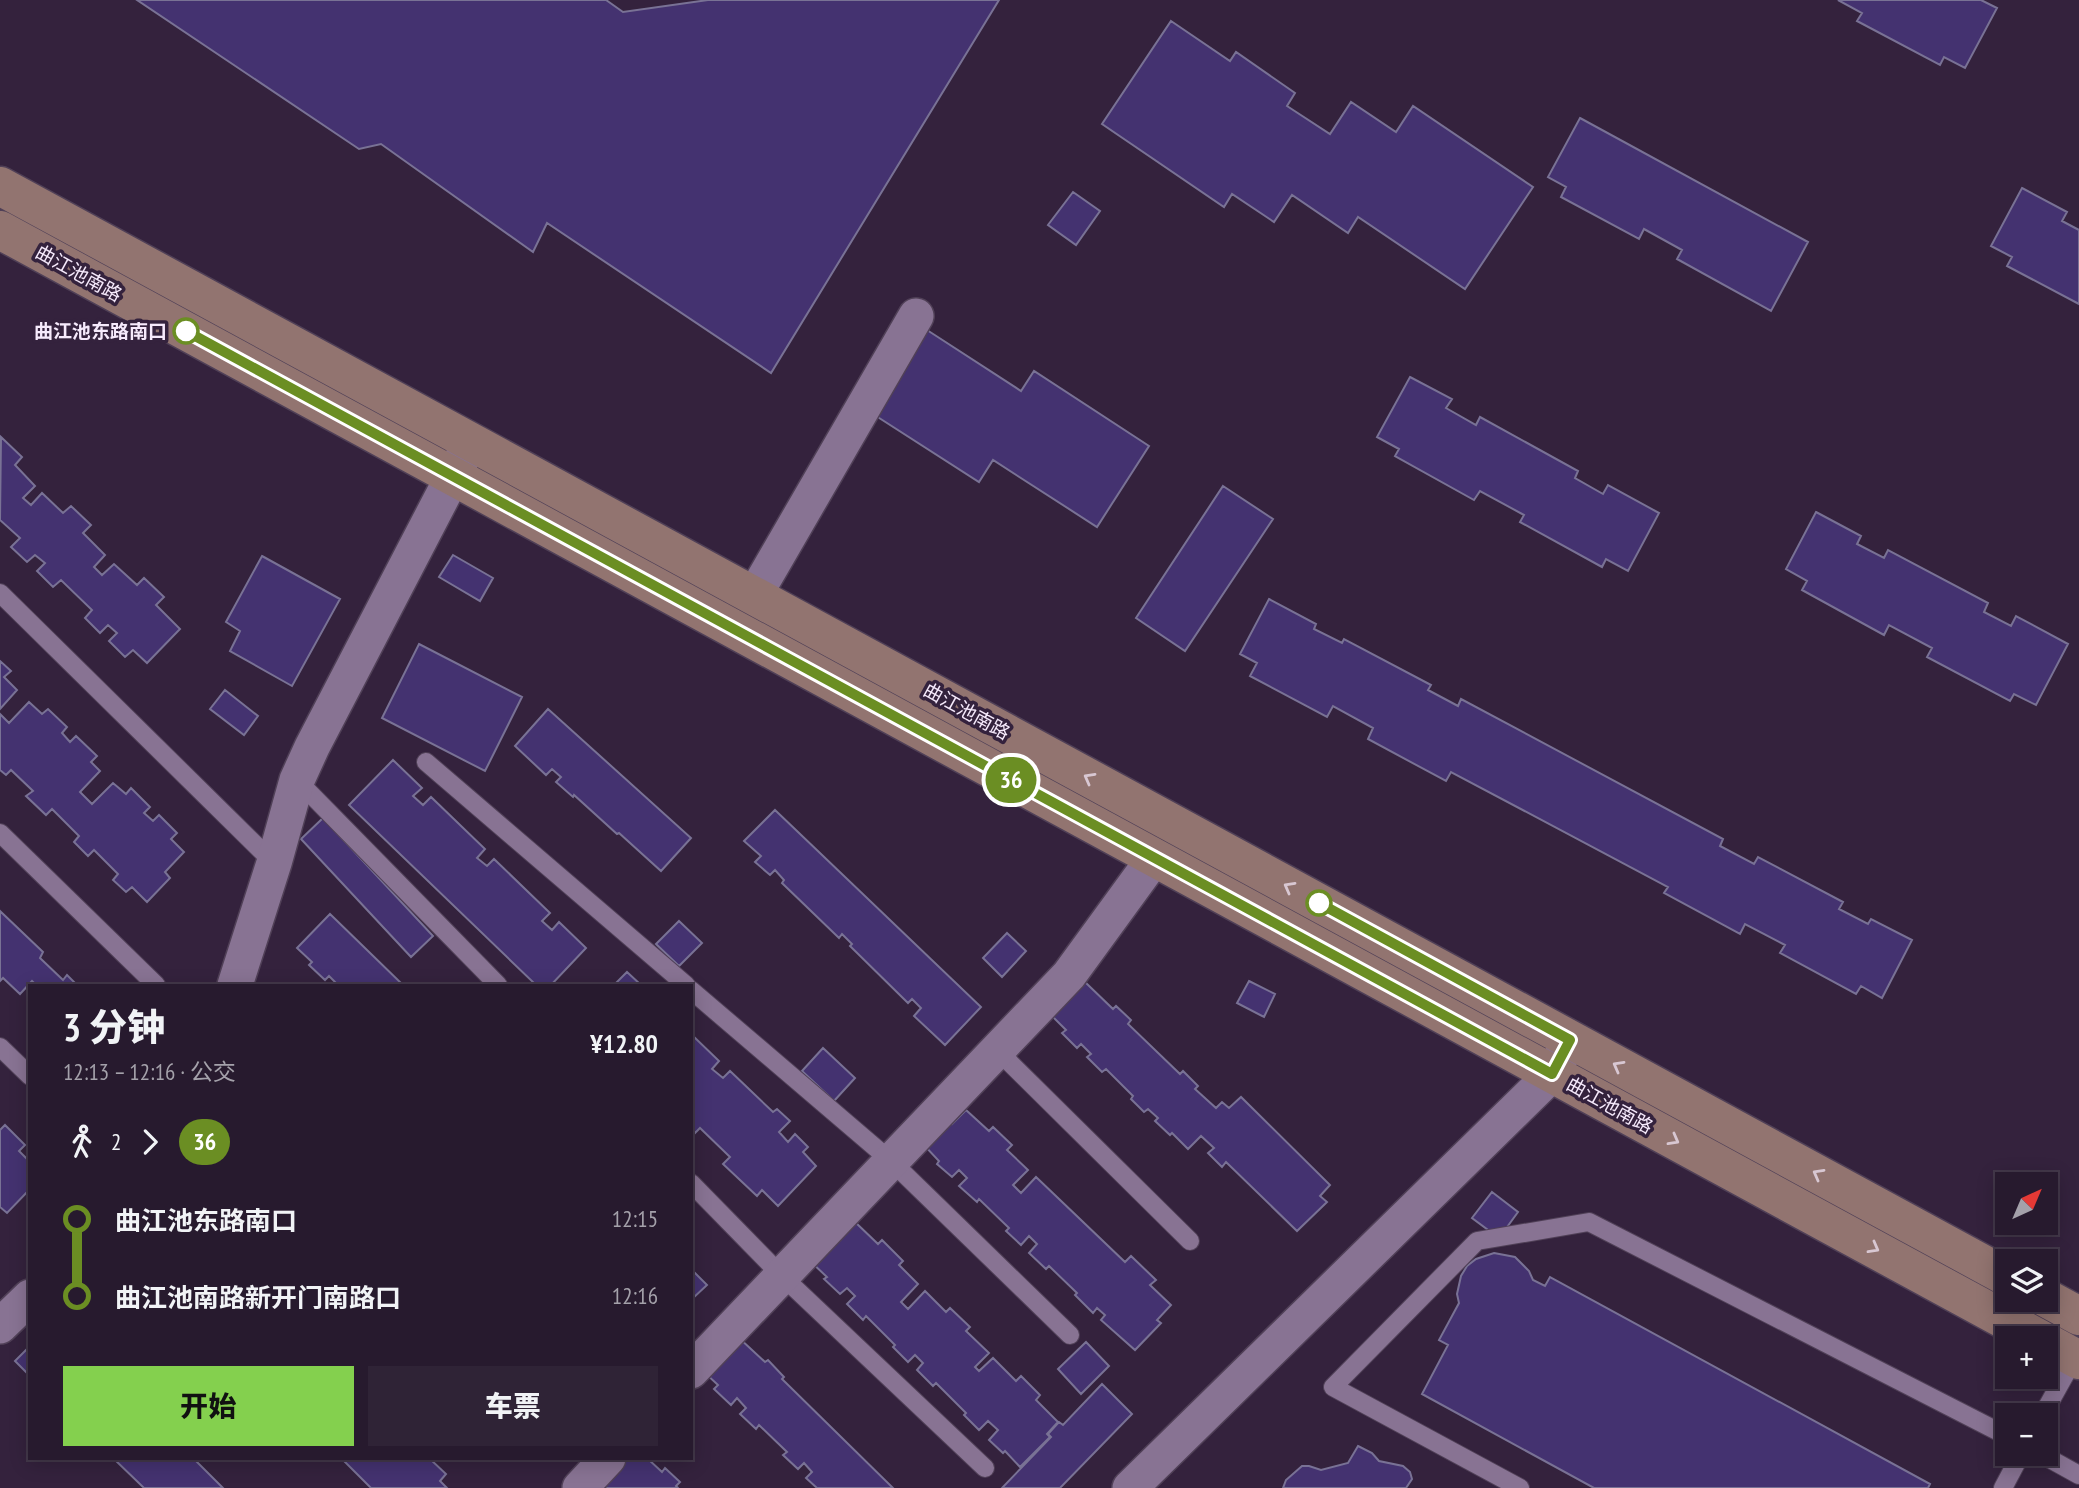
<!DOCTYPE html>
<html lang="zh">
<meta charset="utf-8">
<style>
:root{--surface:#271a2e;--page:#2f2336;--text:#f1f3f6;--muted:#a4a1aa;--line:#43384a;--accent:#84d04e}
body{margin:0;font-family:"PT Sans Narrow","Noto Sans SC",sans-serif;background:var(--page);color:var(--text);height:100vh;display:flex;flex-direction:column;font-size:26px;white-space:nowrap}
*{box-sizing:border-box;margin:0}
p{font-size:23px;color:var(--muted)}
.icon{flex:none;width:38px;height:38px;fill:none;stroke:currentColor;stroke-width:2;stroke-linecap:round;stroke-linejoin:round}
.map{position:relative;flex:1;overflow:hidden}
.drawer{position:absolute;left:28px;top:984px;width:665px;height:476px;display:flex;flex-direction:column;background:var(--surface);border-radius:0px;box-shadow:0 4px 18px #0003,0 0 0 2px var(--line)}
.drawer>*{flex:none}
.badge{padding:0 14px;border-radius:23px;font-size:24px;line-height:46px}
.needle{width:46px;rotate:44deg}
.tools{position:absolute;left:1995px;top:1172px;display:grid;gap:14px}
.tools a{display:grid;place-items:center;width:63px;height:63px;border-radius:0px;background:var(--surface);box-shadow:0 4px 18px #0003,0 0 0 2px var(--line);font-size:35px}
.map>.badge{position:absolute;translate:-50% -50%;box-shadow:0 0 0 4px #fff}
.legs{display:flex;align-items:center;gap:10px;height:77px;padding:0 35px;font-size:23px}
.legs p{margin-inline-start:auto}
.summary{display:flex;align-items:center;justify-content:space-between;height:119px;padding:0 35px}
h1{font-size:38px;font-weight:800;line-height:52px}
.primary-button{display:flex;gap:14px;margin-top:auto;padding:14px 35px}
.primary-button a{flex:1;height:80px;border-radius:0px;background:var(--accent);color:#111;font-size:28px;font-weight:800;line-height:80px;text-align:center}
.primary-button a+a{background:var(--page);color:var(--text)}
ul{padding:0 35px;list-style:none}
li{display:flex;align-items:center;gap:24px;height:77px;font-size:26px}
li i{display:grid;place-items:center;width:10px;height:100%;margin:0 9px;background:currentColor}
li i::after{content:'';width:18px;height:18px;margin:-9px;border:5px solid;border-radius:50%;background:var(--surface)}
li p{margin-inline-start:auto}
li:first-child i{background:linear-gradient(#0000 50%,currentColor 0)}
li:last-child i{background:linear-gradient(currentColor 50%,#0000 0)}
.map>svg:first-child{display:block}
.building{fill:#443270;stroke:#797295;stroke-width:2}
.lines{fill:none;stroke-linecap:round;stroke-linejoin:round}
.lane-casing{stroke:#504057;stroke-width:20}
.street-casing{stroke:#504057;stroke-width:38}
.secondary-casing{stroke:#504057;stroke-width:41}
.lane{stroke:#887393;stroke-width:18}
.street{stroke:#887393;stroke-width:35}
.secondary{stroke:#927470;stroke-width:38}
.oneway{stroke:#d8c7d2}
.line-1-casing{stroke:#fff;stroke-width:16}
.line-1{stroke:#6b8e23;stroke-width:10}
.stop-1-dot{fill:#fff;stroke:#6b8e23;stroke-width:3.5}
.labels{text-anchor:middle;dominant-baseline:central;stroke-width:7;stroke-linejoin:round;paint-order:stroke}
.street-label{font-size:19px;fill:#f6eafc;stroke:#34223d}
.stop-label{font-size:19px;font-weight:bold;fill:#f6eafc;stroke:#34223d;text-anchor:end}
</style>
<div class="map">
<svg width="2079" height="1488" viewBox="0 0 2079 1488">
<rect width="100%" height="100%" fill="#34223d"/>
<path class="building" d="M137,0H606L623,12L708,0H999L771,373L547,223L533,252L381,144L359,149Z
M1838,0H1981L1997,8L1965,68L1944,57L1940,65L1857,21L1862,13Z
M1171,21L1230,61L1236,52L1295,93L1287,106L1330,134L1351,102L1396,132L1413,106L1533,187L1465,289L1358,217L1348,233L1292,195L1274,222L1232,194L1224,207L1102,124Z
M1580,118L1808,242L1771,311L1677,259L1682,250L1644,229L1639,239L1561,197L1566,187L1548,177Z
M2022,188L2067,212L2062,221L2079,230V304L2007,266L2012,257L1991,246Z
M1073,192L1100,211L1076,245L1048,225Z
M927,330L1021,391L1034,371L1149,446L1097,527L993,460L979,482L873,414Z
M1410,377L1452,399L1446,408L1476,425L1480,417L1578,471L1575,478L1603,494L1608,485L1659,513L1628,571L1606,559L1602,567L1520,522L1524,515L1480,491L1474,500L1395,456L1399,449L1377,437Z
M1,437L22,457L15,465L35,486L23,498L31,505L42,493L63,513L71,506L91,525L83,533L105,555L94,567L102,575L114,564L137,585L144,578L164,597L156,605L180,629L147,663L133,650L125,657L109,641L117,633L108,625L100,633L85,618L92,610L61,580L53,587L37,571L45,563L35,555L27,562L11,547L20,538L0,520Z
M1223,486L1273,519L1185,651L1136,618Z
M1816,512L1861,536L1857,544L1884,558L1888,550L1988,603L1984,612L2011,626L2016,616L2068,644L2036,705L2014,694L2010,701L1927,657L1932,648L1889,625L1884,635L1802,590L1807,581L1786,569Z
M453,555L493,578L480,601L439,577Z
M262,556L340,599L292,686L230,651L240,631L226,622Z
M1269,599L1316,624L1314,629L1342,643L1344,639L1431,685L1428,690L1458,706L1461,699L1723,839L1720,846L1754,864L1758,857L1843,902L1839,909L1868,924L1871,919L1912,940L1882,998L1861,986L1856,994L1780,953L1785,945L1745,924L1740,934L1664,893L1668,887L1451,772L1446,781L1368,739L1373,728L1333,706L1327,717L1250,676L1257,663L1240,654Z
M419,644L522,697L485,771L382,718Z
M0,661L11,671L4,677L17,690L0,709Z
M225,690L258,716L244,735L210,709Z
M29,702L42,714L48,709L67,727L62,733L70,742L76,736L97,756L91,762L100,771L80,792L92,804L113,783L126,794L131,788L150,807L144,813L153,821L159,815L177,833L171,839L184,852L165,872L170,878L147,902L132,887L126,892L113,880L118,874L94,850L88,856L74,842L79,836L52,809L46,815L26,796L33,791L11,770L6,775L0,770V714L9,723Z
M548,709L691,838L661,871L619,833L617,834L574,795L573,797L556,782L561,777L552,769L546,775L515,746Z
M393,760L422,788L413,796L423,805L431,797L485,849L477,858L487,866L494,859L550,913L542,921L552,930L559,922L586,948L551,985H536L349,805Z
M775,810L981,1007L945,1045L914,1016L921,1008L912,999L908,1003L850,946L852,944L842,934L839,938L782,883L784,880L775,870L770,875L755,862L761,856L744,841Z
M323,818L433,936L411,957L301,839Z
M0,911L43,952L40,958L63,980L67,975L77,985H36L32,981L20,994L3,978L0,981Z
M330,914L403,985H336L337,984L329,976L325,980L309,965L312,962L297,948Z
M679,921L702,943L679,966L656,944Z
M1007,933L1026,951L1002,977L983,958Z
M627,972L641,985H614Z
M1249,981L1275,994L1264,1017L1237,1003Z
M1085,982L1113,1009L1116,1006L1131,1020L1128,1024L1180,1074L1183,1071L1198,1086L1195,1089L1216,1108L1222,1102L1229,1108L1241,1097L1330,1185L1320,1196L1327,1202L1297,1231L1226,1162L1222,1167L1208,1153L1214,1148L1201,1136L1188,1149L1172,1133L1170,1135L1155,1121L1158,1118L1148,1109L1144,1112L1131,1099L1133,1096L1106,1069L1102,1072L1087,1057L1091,1054L1081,1044L1077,1048L1062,1033L1066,1030L1052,1016Z
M691,1034L719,1061L712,1069L723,1078L730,1071L773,1112L777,1109L790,1121L779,1132L788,1142L795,1134L808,1147L803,1152L816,1166L778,1206L762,1190L757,1196L723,1164L730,1157L700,1128L695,1133L691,1129Z
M823,1048L855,1078L834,1101L802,1071Z
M966,1110L989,1131L993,1127L1012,1145L1007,1150L1028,1170L1013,1185L1021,1193L1036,1177L1125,1262L1131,1256L1156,1280L1150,1285L1171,1305L1157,1320L1161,1323L1135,1350L1101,1320L1105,1315L1097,1308L1093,1313L1075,1295L1077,1293L1049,1266L1046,1269L1029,1253L1037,1244L1029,1236L1021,1245L1006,1231L1009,1228L979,1199L977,1202L959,1186L967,1178L959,1170L952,1177L937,1164L939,1161L923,1144L947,1119L952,1124Z
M5,1125L25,1145L19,1151L30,1162V1189L7,1213L0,1207V1130Z
M1492,1192L1518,1212L1499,1238L1472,1218Z
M854,1221L878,1244L882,1240L903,1261L899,1265L918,1284L901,1302L908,1309L925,1291L946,1312L950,1308L970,1327L966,1331L989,1353L975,1367L979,1371L993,1358L1016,1381L1021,1376L1040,1395L1036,1400L1058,1422L1047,1434L1050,1437L1020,1467L1005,1451L1003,1453L989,1440L998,1430L988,1421L979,1430L964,1415L966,1413L936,1383L933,1386L917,1370L923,1363L915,1355L908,1362L893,1347L895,1345L866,1316L863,1320L847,1304L855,1296L847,1288L840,1294L824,1279L827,1277L810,1261Z
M1494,1253L1515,1257L1529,1271L1533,1280L1545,1286L1550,1277L1930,1484L1928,1488H1594L1422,1394L1448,1345L1439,1340L1459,1303L1457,1294L1461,1276L1467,1266L1476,1259Z
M691,1269L707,1285L691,1300Z
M738,1337L765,1362L768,1360L784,1377L782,1379L893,1488H817L806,1478L812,1472L804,1463L798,1469L783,1455L787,1452L759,1425L756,1429L740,1414L746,1408L737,1398L731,1405L714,1389L718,1385L704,1372Z
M1086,1342L1109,1366L1081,1394L1058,1369Z
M30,1346V1376L15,1361Z
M1102,1384L1132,1414L1060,1488H1002L1051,1437L1048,1434L1059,1422L1063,1425Z
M1358,1446L1372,1453L1379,1461L1403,1466L1410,1472L1412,1479L1406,1488H1283L1286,1480L1302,1466H1309L1321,1470L1348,1463Z
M113,1458H193L223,1488H144Z
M341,1458H429L446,1474L440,1481L447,1488H371Z
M621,1458H647L662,1472L665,1468L680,1482L676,1486L678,1488H605L598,1482Z"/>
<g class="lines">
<defs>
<path id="lane" d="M0,593L274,863
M426,762L686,985
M297,780L498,985
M0,833L156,985
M691,990L891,1161L1070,1335
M0,1047L30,1076
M997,1050L1190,1241
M691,1183L782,1276L985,1468
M2042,1416L2075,1357
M2041,1454L2079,1475
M1520,1488L1333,1387L1477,1241L1589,1222L2007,1436
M2003,1488L2021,1454"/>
<path id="street" d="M754,596L916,316
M235,985L274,863L297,780L312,747L466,451
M0,1326L30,1297
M691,1371L1069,975L1155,857
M580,1488L608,1458
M1130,1488L1552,1074L1565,1049"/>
<path id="secondary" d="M0,186L2007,1277
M0,230L2040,1339
M2046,1298L2079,1316
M2046,1342L2079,1360"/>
</defs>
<use href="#lane" class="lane-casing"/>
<use href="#street" class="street-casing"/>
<use href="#secondary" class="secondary-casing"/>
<use href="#lane" class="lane"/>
<use href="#street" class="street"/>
<use href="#secondary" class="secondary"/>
</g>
<defs><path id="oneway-chevron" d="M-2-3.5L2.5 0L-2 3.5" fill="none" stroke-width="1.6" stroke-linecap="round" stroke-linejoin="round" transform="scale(1.75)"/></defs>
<g class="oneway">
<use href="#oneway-chevron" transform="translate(1089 778) rotate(-151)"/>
<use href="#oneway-chevron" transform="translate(1289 887) rotate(-151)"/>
<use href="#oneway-chevron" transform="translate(1618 1066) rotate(-151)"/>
<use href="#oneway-chevron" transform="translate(1674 1140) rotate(29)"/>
<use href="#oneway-chevron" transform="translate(1818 1174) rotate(-151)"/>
<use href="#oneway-chevron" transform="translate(1874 1248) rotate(29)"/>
</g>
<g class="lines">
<defs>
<path id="line-1" d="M186,331L1552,1074L1570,1040L1319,903"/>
</defs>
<use href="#line-1" class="line-1-casing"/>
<use href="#line-1" class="line-1"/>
</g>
<g class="stop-1-dot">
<circle cx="186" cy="331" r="12"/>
<circle cx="1319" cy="903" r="12"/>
</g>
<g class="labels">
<g class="street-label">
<text transform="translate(79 273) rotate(29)">曲江池南路</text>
<text transform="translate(967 711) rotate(29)">曲江池南路</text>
<text transform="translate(1610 1105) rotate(29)">曲江池南路</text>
</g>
<g class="stop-label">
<text x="167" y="331">曲江池东路南口</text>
</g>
</g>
</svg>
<div class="tools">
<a><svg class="needle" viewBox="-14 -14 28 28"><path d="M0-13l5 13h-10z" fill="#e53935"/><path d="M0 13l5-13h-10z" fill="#a4a1aa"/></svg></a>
<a><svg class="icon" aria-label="layers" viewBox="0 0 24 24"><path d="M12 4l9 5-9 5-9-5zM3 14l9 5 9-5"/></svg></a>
<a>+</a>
<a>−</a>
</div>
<b class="badge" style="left:1011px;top:780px;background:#6b8e23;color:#fff">36</b>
<section class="drawer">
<div class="summary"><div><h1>3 分钟</h1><p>12:13 – 12:16 · 公交</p></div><b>¥12.80</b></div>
<div class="legs"><svg class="icon" aria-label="walk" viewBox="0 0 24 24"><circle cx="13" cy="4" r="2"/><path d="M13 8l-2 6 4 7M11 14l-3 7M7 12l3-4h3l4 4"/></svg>2<svg class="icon" aria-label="forward" viewBox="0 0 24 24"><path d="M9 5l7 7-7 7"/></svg><b class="badge" style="background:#6b8e23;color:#fff">36</b></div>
<ul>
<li><i style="color:#6b8e23"></i><b>曲江池东路南口</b><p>12:15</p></li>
<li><i style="color:#6b8e23"></i><b>曲江池南路新开门南路口</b><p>12:16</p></li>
</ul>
<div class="primary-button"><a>开始</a><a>车票</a></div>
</section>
</div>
